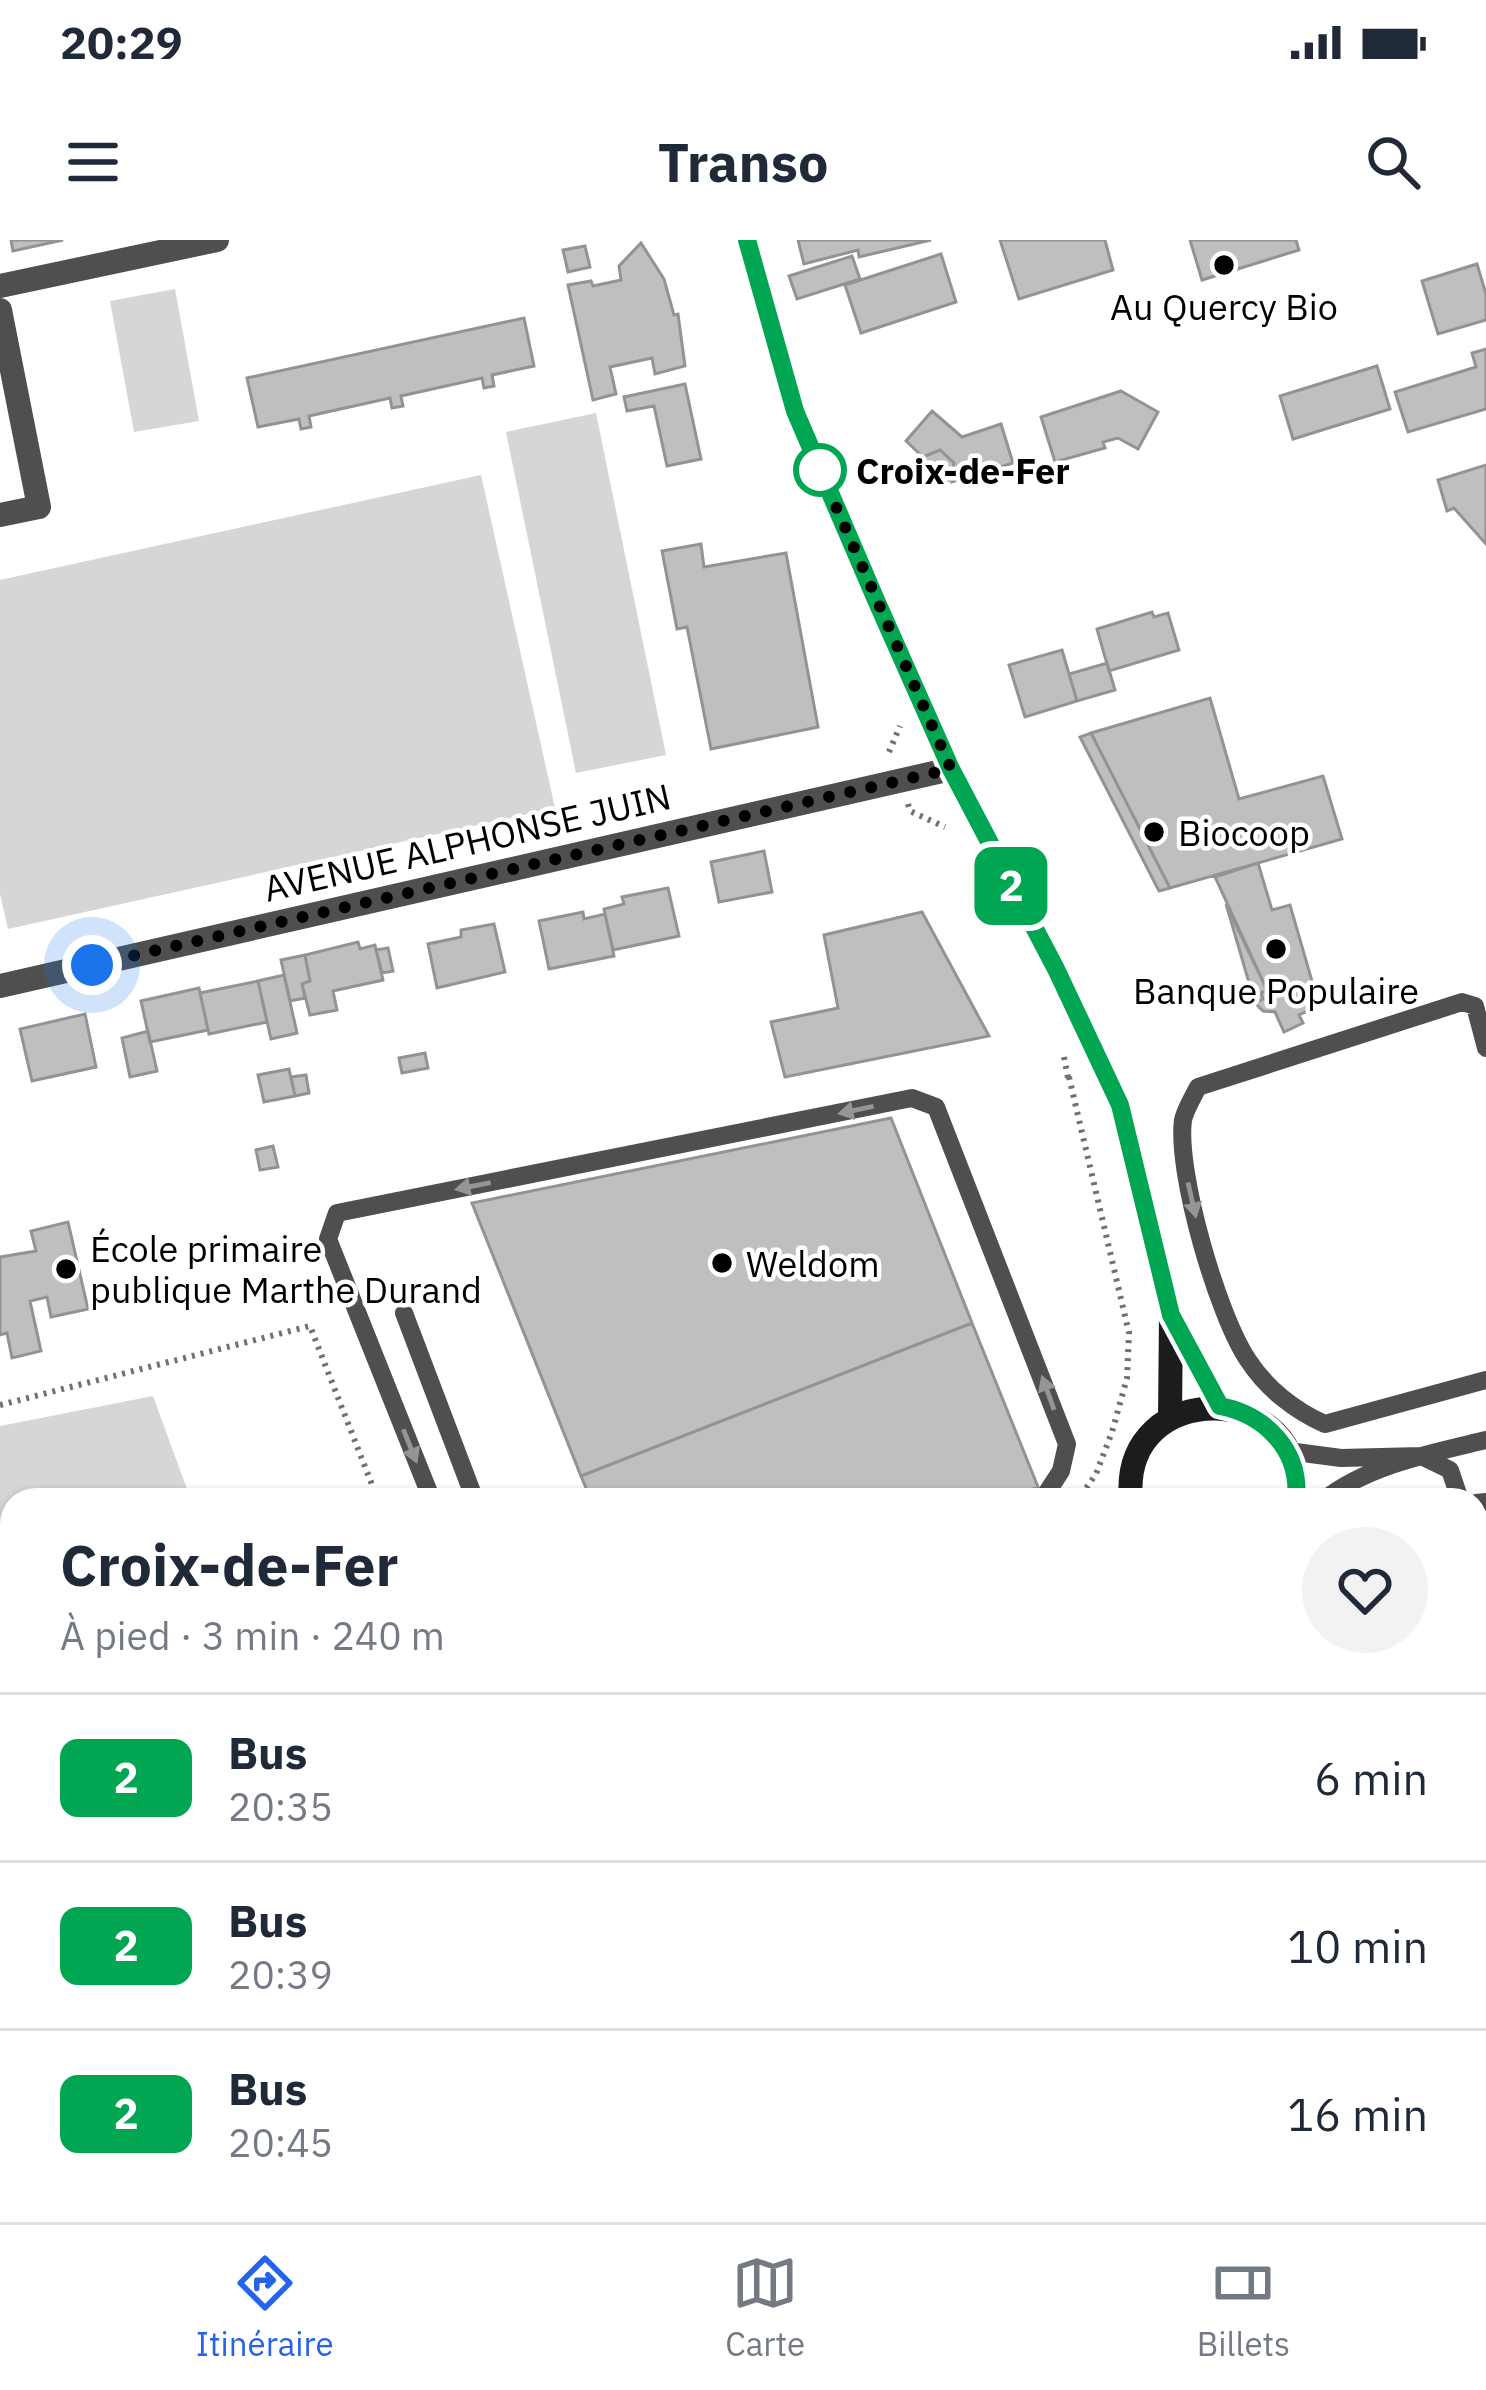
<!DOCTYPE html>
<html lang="fr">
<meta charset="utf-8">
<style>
:root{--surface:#fff;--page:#f2f2f3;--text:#1f2937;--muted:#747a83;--line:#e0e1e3;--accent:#2563eb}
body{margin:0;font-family:"IBM Plex Sans",sans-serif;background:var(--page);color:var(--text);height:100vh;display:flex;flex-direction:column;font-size:45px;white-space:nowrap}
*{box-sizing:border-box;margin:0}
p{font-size:39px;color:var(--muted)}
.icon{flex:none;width:66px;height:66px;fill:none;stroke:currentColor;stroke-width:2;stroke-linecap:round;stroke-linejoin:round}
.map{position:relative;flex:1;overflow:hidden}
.sheet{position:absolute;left:0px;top:1248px;width:1488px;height:735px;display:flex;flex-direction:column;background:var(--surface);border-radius:36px 36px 0 0;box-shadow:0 3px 9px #0004}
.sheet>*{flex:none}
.badge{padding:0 24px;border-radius:18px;font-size:42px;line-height:78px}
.you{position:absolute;width:60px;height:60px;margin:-30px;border:9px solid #fff;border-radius:50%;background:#1a73e8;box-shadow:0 0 0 18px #1a73e833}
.map>.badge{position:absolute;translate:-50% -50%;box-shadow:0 0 0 6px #fff}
.round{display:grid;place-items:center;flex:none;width:126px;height:126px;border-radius:63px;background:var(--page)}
.headline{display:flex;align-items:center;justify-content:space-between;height:204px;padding:0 60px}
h1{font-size:57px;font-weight:700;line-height:90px}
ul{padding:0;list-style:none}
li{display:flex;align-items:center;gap:36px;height:168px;padding:0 60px;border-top:3px solid var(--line)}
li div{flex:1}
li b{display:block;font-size:45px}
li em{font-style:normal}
li .badge{min-width:132px;font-weight:700;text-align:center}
.status{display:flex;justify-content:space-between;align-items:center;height:84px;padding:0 60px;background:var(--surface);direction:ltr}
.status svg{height:33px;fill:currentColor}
header{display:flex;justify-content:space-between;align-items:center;height:156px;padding:0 60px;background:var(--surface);font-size:54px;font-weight:700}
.tab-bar{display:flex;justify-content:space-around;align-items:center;height:168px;border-top:3px solid var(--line);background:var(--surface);font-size:33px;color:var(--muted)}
.tab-bar a{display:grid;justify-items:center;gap:6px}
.tab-bar .current{color:var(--accent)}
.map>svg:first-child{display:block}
.green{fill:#d6d6d6}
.building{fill:#bfbfbf;stroke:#939393;stroke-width:3}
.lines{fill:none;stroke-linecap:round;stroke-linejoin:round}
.path{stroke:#717171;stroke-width:6;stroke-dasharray:3 6;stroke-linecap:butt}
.lane{stroke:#4f4f4f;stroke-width:18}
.street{stroke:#4f4f4f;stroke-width:24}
.secondary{stroke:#1c1c1c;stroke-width:24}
.oneway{fill:#959595}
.line-casing{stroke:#fff;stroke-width:27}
.line{stroke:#00a651;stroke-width:18}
.walk{stroke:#000;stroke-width:12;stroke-dasharray:0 21.6}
.poi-dot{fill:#000;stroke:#fff;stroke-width:4.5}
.stop-dot{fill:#fff;stroke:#00a651;stroke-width:6}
.labels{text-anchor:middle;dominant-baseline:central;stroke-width:9;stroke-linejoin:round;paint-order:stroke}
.poi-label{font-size:36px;fill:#000;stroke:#fff;text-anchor:start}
.stop-label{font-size:36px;font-weight:bold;fill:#000;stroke:#fff;text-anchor:start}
.street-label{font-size:36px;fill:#000;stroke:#fff}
</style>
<div class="status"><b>20:29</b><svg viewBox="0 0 49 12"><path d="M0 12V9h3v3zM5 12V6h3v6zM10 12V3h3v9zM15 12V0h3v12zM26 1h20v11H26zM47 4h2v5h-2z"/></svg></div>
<header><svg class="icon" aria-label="menu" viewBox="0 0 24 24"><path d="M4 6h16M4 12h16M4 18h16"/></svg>Transo<svg class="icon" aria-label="search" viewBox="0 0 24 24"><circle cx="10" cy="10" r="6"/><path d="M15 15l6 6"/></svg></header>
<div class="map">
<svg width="1486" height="1982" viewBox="0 0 1486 1982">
<rect width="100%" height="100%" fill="#fff"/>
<path class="green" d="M175,49L199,181L134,192L110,61Z
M596,173L666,515L576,533L506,192Z
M481,235L555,568L8,689L0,654V340Z
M153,1156L191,1260H12V1802L0,1807V1186Z"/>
<path class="building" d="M11,0H63L13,11Z
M798,0H931L859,17L858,10L804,24Z
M1000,0H1105L1113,30L1019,59Z
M1190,0H1296L1299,10L1202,40Z
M641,3L664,39L674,75L678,74L685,126L655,134L652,118L610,127L616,154L593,160L568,45L591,41L593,46L621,40L619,26Z
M585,6L590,27L568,32L563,10Z
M941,14L956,62L861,93L845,45Z
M852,16L860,39L797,59L789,36Z
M1477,24L1486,54V80L1438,94L1422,41Z
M524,78L534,126L492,135L494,146L484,148L482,138L401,156L403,166L392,168L390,158L309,176L311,187L301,189L299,179L258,187L247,138Z
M1486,109V169L1408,192L1395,152L1476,127L1472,113Z
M1377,126L1390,169L1293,199L1280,156Z
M685,144L701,219L667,226L654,166L627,171L624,157Z
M1121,151L1158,172L1138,209L1118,198L1103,202L1105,208L1055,222L1041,177Z
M932,171L962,197L1001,184L1013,223L952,242L954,223L940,210L923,217L906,201Z
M940,210L954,223L950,240L931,246L918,235L923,217Z
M1486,225V304L1454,268L1447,271L1438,240Z
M701,304L704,327L786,313L818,487L711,509L687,387L677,389L662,311Z
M1152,372L1154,377L1168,373L1179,410L1109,431L1097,389Z
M1062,410L1077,461L1025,477L1009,425Z
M1107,423L1115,450L1077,461L1069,434Z
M1210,458L1239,559L1323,536L1342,599L1170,648L1091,493Z
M1091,493L1170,648L1159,651L1080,497Z
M764,611L772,652L719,662L711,622Z
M1258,623L1272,670L1290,665L1314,748L1309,751L1316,767L1299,775L1303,783L1284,792L1275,772L1263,771L1255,763L1263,759L1261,753L1267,750L1215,637Z
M668,648L679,696L613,710L604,669L624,664L622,657Z
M1226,664L1267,750L1261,753L1263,759L1255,763Z
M583,672L584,679L605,674L614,716L549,729L539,681Z
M922,672L989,796L785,837L771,782L838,768L824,695Z
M494,684L505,732L437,748L428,704L461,697V690Z
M358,702L360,709L375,705L383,740L333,751L337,770L310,775L302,744L310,741L305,715Z
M388,708L393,731L382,733L376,710Z
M305,715L310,741L302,744L305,758L290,761L281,720Z
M284,735L297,793L271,799L258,741Z
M258,741L267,782L209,794L200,753Z
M199,748L208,790L150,802L141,761Z
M85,774L96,827L32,841L20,789Z
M148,791L157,831L130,837L122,798Z
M425,813L428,828L402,833L399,818Z
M289,829L295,856L264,862L258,835Z
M306,835L309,853L295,856L291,837Z
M891,878L972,1083L581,1236L472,963Z
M273,906L278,927L260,930L256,910Z
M68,982L88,1069L51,1077L47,1057L30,1061L41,1111L12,1118L7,1093L0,1095V1017L36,1011L31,991Z
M972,1083L1038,1247L1006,1260H591L581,1236Z
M908,1971H1114L1118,1982H912Z"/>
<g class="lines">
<path class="path" d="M889,512L900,486
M908,564L910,571L945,587
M1064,817L1068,838
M1069,837L1129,1093L1127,1138L1112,1192L1096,1234L1078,1260
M0,1165L310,1086L378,1260
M0,1709L12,1730
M138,1971L144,1982
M653,1971L657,1982
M1426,1971L1430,1982"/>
<path class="lane" d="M1486,808L1475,766L1462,762L1198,847C1193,857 1185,870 1183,880C1176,932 1218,1076 1248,1120C1266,1148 1295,1171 1325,1184L1486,1140
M404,1073L475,1260
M1288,1211L1341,1218L1421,1216L1450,1230L1460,1260
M432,1260L328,999L337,973L912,858L936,867L1067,1204L1061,1231L1042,1260
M1324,1260C1368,1225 1432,1213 1486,1200
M1476,1263L1486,1262
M1476,1571L1486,1596"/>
<path class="street" d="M0,46L217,0
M0,70L39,267L0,275
M0,746L951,529
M806,1971L810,1982"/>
<path class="secondary" d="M747,0L795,171L876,360L951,529L1056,729L1120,865L1171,1075L1170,1178
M1172,1077L1220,1166
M1131,1260C1119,1135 1312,1141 1295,1260
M1476,1879L1486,1904
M1469,1971L1473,1982"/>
</g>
<defs><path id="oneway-solid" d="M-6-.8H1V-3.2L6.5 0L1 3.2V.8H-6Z" transform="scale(3)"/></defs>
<g class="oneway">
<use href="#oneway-solid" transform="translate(856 870) rotate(168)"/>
<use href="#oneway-solid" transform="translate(473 946) rotate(169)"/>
<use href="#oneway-solid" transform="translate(1192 960) rotate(77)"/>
<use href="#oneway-solid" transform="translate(1048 1153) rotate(-110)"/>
<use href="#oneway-solid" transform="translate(410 1206) rotate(68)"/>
</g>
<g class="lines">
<defs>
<path id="line" d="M747,0L795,171L876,360L951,529L1056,729L1120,865L1171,1075L1220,1166C1266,1175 1301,1211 1296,1260"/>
</defs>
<use href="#line" class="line-casing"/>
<use href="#line" class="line"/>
<path class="walk" d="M92,725L951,529L820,230"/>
</g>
<g class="poi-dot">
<circle cx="1224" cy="25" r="12"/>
<circle cx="1154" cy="592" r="12"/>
<circle cx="1276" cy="709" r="12"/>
<circle cx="722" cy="1023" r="12"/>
<circle cx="66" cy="1029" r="12"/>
</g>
<circle class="stop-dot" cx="820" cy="230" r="24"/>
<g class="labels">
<g class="poi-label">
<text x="1224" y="66" text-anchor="middle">Au Quercy Bio</text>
<text x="1178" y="592">Biocoop</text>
<text x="1276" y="750" text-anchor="middle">Banque Populaire</text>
<text x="90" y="1008">École primaire<tspan x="90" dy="41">publique Marthe Durand</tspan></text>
<text x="746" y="1023">Weldom</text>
</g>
<g class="stop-label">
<text x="856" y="230">Croix-de-Fer</text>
</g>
<g class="street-label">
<text transform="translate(467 602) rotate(-13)">AVENUE ALPHONSE JUIN</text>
</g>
</g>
</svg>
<div class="you" style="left:92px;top:725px"></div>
<b class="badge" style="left:1011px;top:646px;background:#00a651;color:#fff">2</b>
<section class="sheet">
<div class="headline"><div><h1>Croix-de-Fer</h1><p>À pied · 3 min · 240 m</p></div><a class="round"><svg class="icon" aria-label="heart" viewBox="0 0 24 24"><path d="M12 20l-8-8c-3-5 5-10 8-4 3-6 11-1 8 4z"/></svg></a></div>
<ul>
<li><span class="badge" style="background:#00a651;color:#fff">2</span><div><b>Bus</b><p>20:35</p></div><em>6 min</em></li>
<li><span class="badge" style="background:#00a651;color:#fff">2</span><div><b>Bus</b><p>20:39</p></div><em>10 min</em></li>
<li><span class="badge" style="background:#00a651;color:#fff">2</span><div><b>Bus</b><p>20:45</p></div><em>16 min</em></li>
</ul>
</section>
</div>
<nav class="tab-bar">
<a class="current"><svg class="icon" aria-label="directions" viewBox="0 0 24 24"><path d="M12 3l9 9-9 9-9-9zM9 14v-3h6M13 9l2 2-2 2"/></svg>Itinéraire</a>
<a><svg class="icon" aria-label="map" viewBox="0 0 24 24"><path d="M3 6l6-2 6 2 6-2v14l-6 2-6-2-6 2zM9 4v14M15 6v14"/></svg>Carte</a>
<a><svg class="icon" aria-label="tickets" viewBox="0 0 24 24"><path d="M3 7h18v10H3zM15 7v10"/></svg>Billets</a>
</nav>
